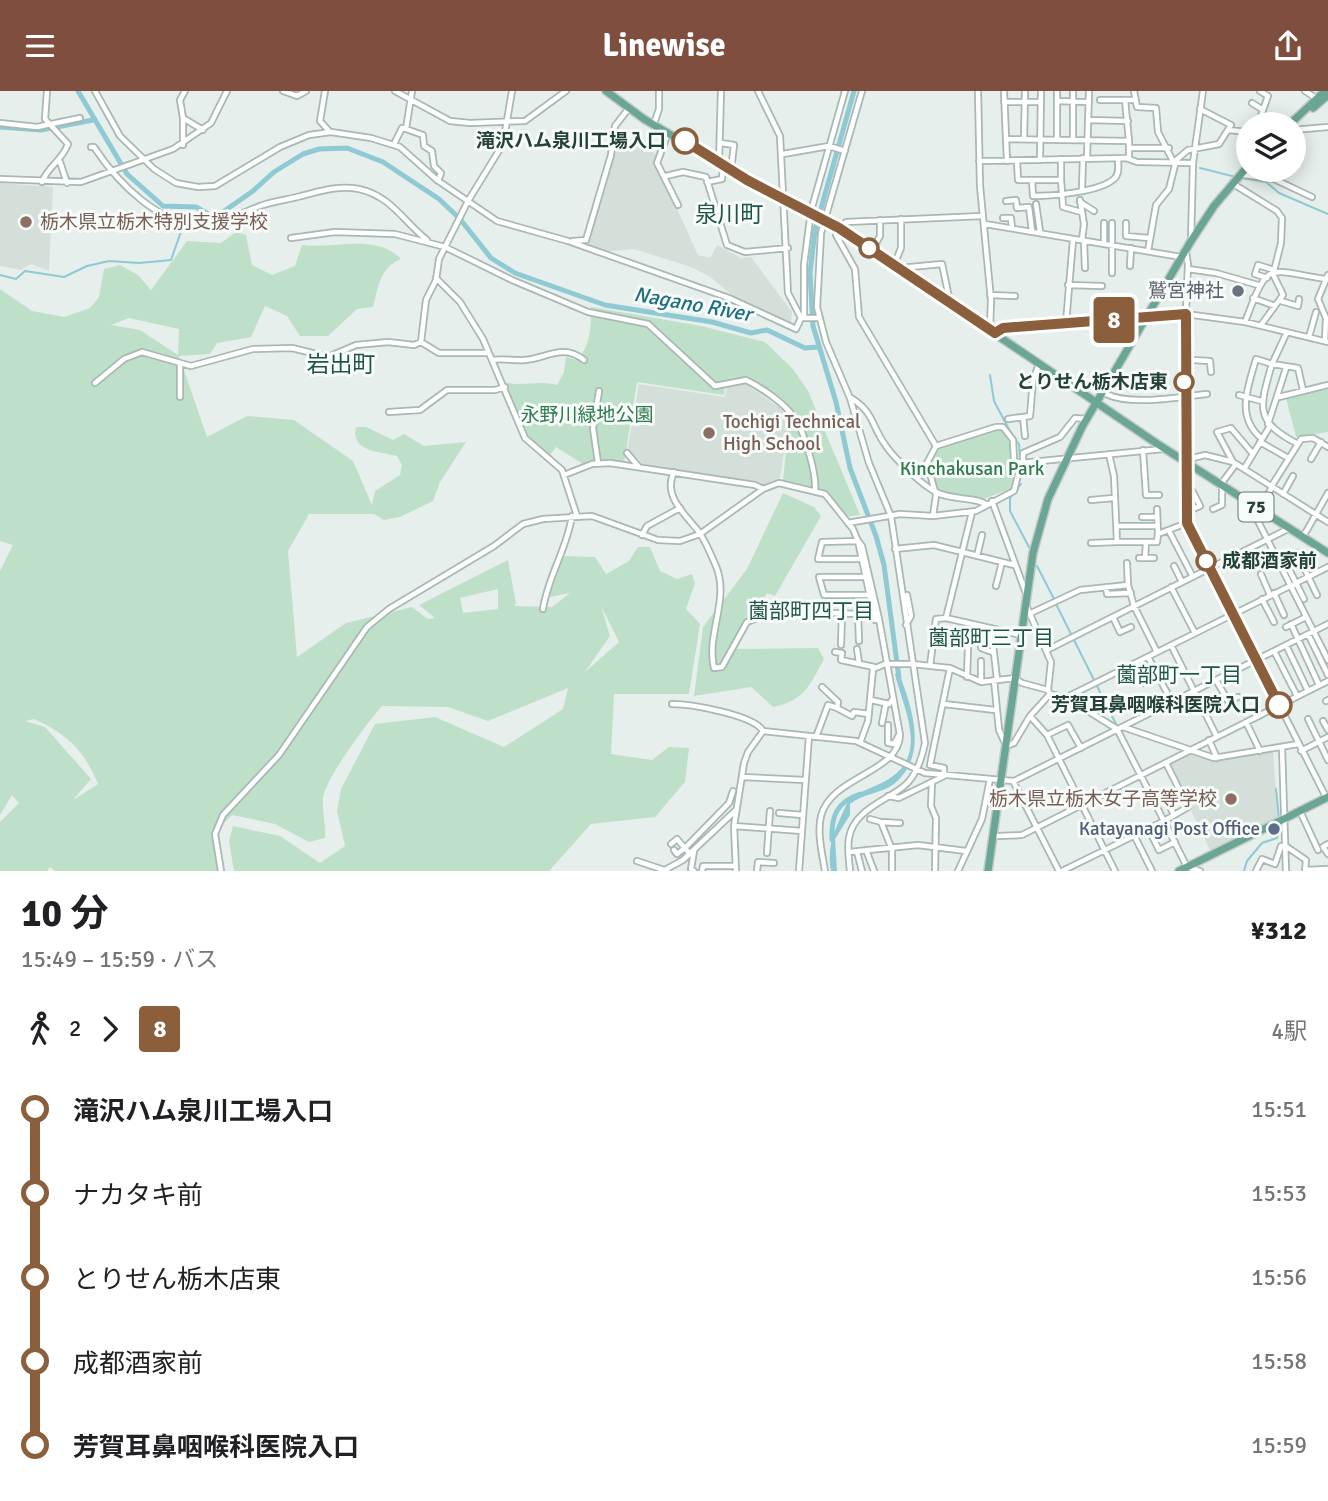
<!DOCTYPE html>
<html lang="ja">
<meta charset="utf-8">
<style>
:root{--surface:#fff;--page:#f6f6f6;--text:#202124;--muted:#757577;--accent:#7f4e3f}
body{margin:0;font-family:Signika,"Noto Sans JP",sans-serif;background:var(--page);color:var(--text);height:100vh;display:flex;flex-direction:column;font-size:26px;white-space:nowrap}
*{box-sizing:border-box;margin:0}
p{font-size:23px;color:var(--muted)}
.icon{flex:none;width:38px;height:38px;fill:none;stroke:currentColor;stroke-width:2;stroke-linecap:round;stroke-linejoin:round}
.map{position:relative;height:780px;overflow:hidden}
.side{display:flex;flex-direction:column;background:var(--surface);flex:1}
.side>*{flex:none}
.badge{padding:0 14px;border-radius:5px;font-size:24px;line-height:46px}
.fabs{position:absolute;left:1236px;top:21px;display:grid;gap:14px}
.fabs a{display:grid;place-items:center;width:70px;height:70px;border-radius:50%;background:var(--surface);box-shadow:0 4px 18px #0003;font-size:35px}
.map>.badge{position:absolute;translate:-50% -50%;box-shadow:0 0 0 4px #fff}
.legs{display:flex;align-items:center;gap:10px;height:77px;padding:0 21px;font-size:23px}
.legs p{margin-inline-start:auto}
.head{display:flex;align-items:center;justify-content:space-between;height:119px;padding:0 21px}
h1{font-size:38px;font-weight:700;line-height:52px}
ul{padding:0 21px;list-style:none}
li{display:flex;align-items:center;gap:24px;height:84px;font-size:26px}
li i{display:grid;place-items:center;width:10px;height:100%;margin:0 9px;background:currentColor}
li i::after{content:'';width:18px;height:18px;margin:-9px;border:5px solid;border-radius:50%;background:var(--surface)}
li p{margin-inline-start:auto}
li:first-child i{background:linear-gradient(#0000 50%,currentColor 0)}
li:last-child i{background:linear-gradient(currentColor 50%,#0000 0)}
header{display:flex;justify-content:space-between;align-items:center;height:91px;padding:0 21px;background:var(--accent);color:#fff;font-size:32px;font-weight:700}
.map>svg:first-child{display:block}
.built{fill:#d4dfda}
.green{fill:#bfe0c8;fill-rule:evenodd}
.water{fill:#8ec9d4}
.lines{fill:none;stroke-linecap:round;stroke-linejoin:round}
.stream{stroke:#8ec9d4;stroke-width:2}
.river{stroke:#8ec9d4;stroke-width:5}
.minor-casing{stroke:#a8b8b2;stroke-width:8}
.major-casing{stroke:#c2cac8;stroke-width:10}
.minor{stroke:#fff;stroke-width:4.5}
.major{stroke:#6aa596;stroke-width:7}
.line-1-casing{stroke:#fff;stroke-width:16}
.line-1{stroke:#8b5e3c;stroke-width:10}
.stop-1-dot{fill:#fff;stroke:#8b5e3c;stroke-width:3.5}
.education-dot{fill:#8d6e63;stroke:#f7fbf9;stroke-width:2.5}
.worship-dot{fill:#6b7280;stroke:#f7fbf9;stroke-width:2.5}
.service-dot{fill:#5c6f8a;stroke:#f7fbf9;stroke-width:2.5}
.labels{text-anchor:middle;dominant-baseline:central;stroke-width:6;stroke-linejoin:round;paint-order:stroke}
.shield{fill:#f7fbf9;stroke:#637a73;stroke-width:2}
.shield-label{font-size:18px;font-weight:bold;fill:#24423a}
.stop-label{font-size:19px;font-weight:bold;fill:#24423a;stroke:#f7fbf9;text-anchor:end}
.education-label{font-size:19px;fill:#785e54;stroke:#f7fbf9;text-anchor:start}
.worship-label{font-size:19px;fill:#5b616d;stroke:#f7fbf9;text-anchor:end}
.park-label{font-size:19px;fill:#2d7a4b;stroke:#f7fbf9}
.service-label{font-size:19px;fill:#4e5e75;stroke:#f7fbf9;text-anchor:end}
.water-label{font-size:21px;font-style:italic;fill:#1c6f80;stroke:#f7fbf9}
.neighbourhood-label{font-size:21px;fill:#1f5548;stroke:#f7fbf9}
.quarter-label{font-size:23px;fill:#1f5548;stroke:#f7fbf9}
</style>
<header><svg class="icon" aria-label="menu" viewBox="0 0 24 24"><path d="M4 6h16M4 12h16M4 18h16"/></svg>Linewise<svg class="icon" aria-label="share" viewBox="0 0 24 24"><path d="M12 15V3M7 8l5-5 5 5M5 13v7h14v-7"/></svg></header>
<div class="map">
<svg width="1328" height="780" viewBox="0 0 1328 780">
<rect width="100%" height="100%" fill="#e6efeb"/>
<path class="built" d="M616,42L658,64L653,75L658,76L698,164L710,167L717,154L741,167L751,166L792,221L791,232L732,204L709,185L691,176L634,158L602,161L573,151L587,149Z
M0,92L53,96L49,180L31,173L21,179L0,175Z
M743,291L790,324L780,387L763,394L639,373L627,361L639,293L725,306L727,294Z
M1190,660L1215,668L1273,660L1278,728L1211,761L1168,672Z"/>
<path class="green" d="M236,141L246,144L252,174L272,184L295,175L302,154C336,158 376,142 401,168C380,176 378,197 373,216L357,218L328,245H300L287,225L265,215L251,246L217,252L210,263L179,265L207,346L247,325L294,329L353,370L372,414L375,400L400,384L402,374L397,365C380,361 350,361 356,336H366L393,349L404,343L424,355L466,351L440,391L433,410L400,426L384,429L374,423H309L288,460L297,566L346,532L412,516L428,528L435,527L419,514L508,469L516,513L514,515L552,516L570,502L549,506L564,465L595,466L606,483L629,470L638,456H650L660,480L677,488L692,483L695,492L686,518L700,533L689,603H614L611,663L652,669L669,656L689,657L685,691L655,726L591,733L549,780H234L229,750L233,735L280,745L320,772L345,755L337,720L341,698L375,633L435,626L504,656L563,618L568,597L488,630L448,616L382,615C368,631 324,689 323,708C322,721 326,733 325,747L309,751L275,733L232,724L212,744L220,780H55L50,776L47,780H0V731L19,712L12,704L0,724V480L13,454L0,450V198L32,220L64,226L90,217L99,206L104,178L120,174L138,184L151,199L187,150L221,152ZM129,227L179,238L178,264L140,239L111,234ZM498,498V518L463,522L460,507ZM601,515L619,551L585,581L610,545ZM34,628C67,643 84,659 98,693L73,709L91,688L45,636L25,630Z
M591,216L701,235L765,251L793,278L808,300L860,424L846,426C829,396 814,396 783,389L790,323L743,290L725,294L724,304L637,291L624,372L583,373L556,356L550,364C522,347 517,322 506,292C524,295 539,289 557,294L564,281L566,266L578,269C591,252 591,237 591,216Z
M1328,296V341L1296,346L1286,307Z
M999,337C1015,354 1019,376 1010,398L973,412L938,406C919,345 950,352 999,337Z
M783,402L814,416L821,425L775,505L767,502L734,558L818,557L824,568C810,594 804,610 773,616L751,596L694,605L703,536L747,478Z"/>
<path class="water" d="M899,582C912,617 929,664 894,693C881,703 863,702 850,713V724L835,748L837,780H831C826,753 836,737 849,708C863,698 880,695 893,685C928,660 902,614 895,583Z"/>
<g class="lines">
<path class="stream" d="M1200,77L1236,86
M1241,87L1266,91L1279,102L1328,123
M189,129L210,124
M0,184L16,188L25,180L64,186L87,175L109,170L139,172L171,169L184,132
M990,284L994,310L1012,344
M1015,348L1019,353L1020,368
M1021,393L1010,407V420L1030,458
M1037,475L1054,508
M1056,513L1118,637
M1276,698L1279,728
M1244,780L1247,770L1262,752L1277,747L1281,734"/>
<path class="river" d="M78,0L127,83L163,115L196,116L210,124L220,123L253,100L274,81L303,63L319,58L347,57L383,71L439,108L460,128L491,167L515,182L605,214L712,231L751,242L767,239L805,257L818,256
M854,0L815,139L810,182L813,235L836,311L850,377L876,445L884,474L899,587
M0,36L41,39L93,29
M832,749C831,726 836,711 860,703"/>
<defs>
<path id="minor" d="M95,0L120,45L154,78L176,92L198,96L215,95L280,56L309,44L331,41L371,47L400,56L437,89L497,130L568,150L729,207L796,238L801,227
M185,0L180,9L183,27L203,39
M283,0L297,5L306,0
M325,0L320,30L329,40
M395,0L450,30L470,32L525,30L566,0
M758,0L780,45L788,202L801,227
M978,0L980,95L991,209L990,238
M1004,0L1007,70
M1134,0L1137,16L1156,17L1158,41L1175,74L1169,98L1156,114L1148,160
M1305,0L1316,7
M1100,9H1136
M1125,9L1129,50
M1057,10L1089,11
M1004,11H1041
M1252,12L1263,19
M183,27V54
M1088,29L1128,30
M0,32L37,36L80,27
M654,33L659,18V0
M1258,33L1268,5L1260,0
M1259,33H1270
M406,38L423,44L424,55L432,60L434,75L441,82L438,90
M1228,39L1248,41
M1293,39L1328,36
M668,42L657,72L678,114
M1006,48L1129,50V68
M1024,48L1025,0
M1057,48V0
M1073,49V0
M721,52L734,54L731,79
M394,53L402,37L406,38L412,0
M91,56H94C117,91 162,139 209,133C227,131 243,121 260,115C274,110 287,109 301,105C321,100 339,94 359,98C391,105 403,130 427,149
M1129,57H1169
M783,63L829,55L845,60
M1087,67L1089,0
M1040,69L1041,0
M979,70L1126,67L1137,71L1193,72
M1017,70L1018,89H1061V68
M1175,70L1188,59L1219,53L1231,34L1200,18
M60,71L67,92
M719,72L721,0
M1244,84L1274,88L1312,106
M666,85L683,81L706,86L727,154L745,161L788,157
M0,88L81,91L173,58L211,32L227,0
M1032,89L1033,105C1053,105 1099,101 1114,88C1120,83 1118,74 1118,67
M1061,89L1063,116L1081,121
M42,91C48,75 62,70 68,53L45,28L47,0
M707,91L722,88L723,76
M1235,94L1277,120L1282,127L1281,152L1274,180
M1082,98L1083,67
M1080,109L1084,133L1082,149
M1006,110L1016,109L1017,117L1029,116L1032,140
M1080,111L1094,120
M1036,113L1040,140
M1003,127H1011L1012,137
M1126,132V145L1149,147
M985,133L1181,166
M291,147L335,141L395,143L445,156L512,189L588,221L648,233L715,295L746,289C762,297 783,311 794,326C804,339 817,384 815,400
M1191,149L1193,72L1203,0
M573,150L586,149L611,64L615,35L629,17
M1084,151L1085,177
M1104,153V132
M872,159L880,145V129
M1186,160L1188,174L1184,265L1187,432L1327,708
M894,174L901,157V128
M1130,175L1131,157
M900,177L942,173L950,211
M1188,178L1216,182L1258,194
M1112,182V132
M436,187L460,211L483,248L525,347L562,379L577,425
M1267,187L1255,183L1258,174L1274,179
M1068,194L1102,195
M990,204L1015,205
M1253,207L1275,215
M1281,210L1298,215L1299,208
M802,227H819
M804,227V174L811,120L845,0
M1245,231C1269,168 1265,179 1326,188
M1066,232L1073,149
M1261,234L1283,204L1273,183
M1287,241L1272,273L1298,277L1303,299
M995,242L1003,237L1186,223L1245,231L1328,251
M1309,246L1316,221
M1325,250L1326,227L1318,208L1328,184
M421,251L426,209L436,189L439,168L468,110L503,53L512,0
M421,251L439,262H487
M1185,265L1192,269L1210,270L1211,281
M492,269C503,267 514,270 525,269C547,267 563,252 584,269
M95,292L124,268L142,261L191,275L253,258L292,257L328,266L356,254L388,251L414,254L421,251
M1106,303C1132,315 1178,306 1207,303
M1239,304L1261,310
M180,306V273
M1279,306L1328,294
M851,307C875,322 871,335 886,355C894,367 921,393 934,400C950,410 976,405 987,414
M389,321L420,319L447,299H495L505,296
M1023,326L1025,345
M1008,328L1030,325L1033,289L1039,273
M1268,333L1286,277
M1262,348C1235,326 1248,296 1256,268L1272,273C1260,315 1253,330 1298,353L1271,396
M1260,351L1288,367
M1298,353L1301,348L1313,347L1328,356
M936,355L859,226L855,178L836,144L846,131L982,125
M1143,359L1146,404H1159
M627,362L638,375
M1109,363L1114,385L1117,451H1157L1158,443L1187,432
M1311,368L1321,351
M1185,369L1205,364L1233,371L1328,431
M1023,371V362L1060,346L1075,327L1086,328
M1233,371L1217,341L1231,337L1253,363
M598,372L593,337L599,300
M1244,378L1270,335
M674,381C662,405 686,424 699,441C706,451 711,464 716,475C730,509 706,542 714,577L722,576L747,531L757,527
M564,384L592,373L610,372L755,394L763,398
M1221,393L1236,373
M1272,396L1256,426L1328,569
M1283,403L1293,385
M1186,405L1193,401L1200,415L1186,421
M1091,409L1114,407
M992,410L1027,505
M1157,418L1158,443
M1213,418L1222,414V395
M933,425L936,404L927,372L936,355L996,336H1003L1013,349L1014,370L1021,372L1163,358
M1142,426H1157
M848,432L900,423L933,425L976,420L1014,400L1021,372
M1118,435H1157
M1169,440L1193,486
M642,444L647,435L680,417
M1303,446L1328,402
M1091,452L1117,451
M895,458L934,454L1014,474
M1297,462L1317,504
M977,465L982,444
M1139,467H1154
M1145,467L1146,452
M862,468H818L822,451L858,450L862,455L879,528
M1285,470L1304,508
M1127,472L1128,494
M1174,475L1182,491
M1261,483L1270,504
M866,486H819L824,504H870
M996,495L1002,471
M1106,496L1107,503L1131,502
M1171,496L1195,542
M1274,502L1284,524
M1262,508L1274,531
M1026,514L1051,571L1048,599
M543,518C548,485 567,458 572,425
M833,522L858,523
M1031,522L1080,499L1128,494L1134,515L1157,561
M1113,526L1120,541L1131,536
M946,527L972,421
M1291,533L1319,594
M906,534L911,525L907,504
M1286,536L1306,526
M991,537L997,588
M1308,543L1328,584
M859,550L858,523L874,522
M981,550V557L992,561
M841,554L842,522
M1171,554L1217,646
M1286,554L1308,600
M857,558L859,572
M1047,559L1290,437
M1274,560L1297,605
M835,561L842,562L841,569L874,576
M1148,566L1172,611
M981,570V591
M1135,573L1144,592
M930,575L936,528L946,527L1021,544
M967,586L968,557
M994,589L999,639L1005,652
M1216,589L1228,610L1238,606
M1067,606L1328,476
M1152,606L1158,618
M871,609L889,613L892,609
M1326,610L1328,609
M672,613C691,613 754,624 763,640L856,650L925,682L1013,690L1059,780
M944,613L995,619
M837,617L852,625L854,621L869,623
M1030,625L1047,644L1115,780
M1308,628L1328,669
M1323,630L1328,639
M1246,631L1260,660
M882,632L886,612
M888,634V652L894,653L899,644
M1123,636L1214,667L1298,653
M1047,644L1068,634L1081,657
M816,646L828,614L837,617L838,611L822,596
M1209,649L1217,667
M860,652L868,630L873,578L885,573H912L950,577L981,591L1015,587L1022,592L1048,599L1050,603L1067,607L1117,638L1164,730L1062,780
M1009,654L1014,652L1030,625L1050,603
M1282,657L1286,780
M1301,660L1328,646
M1166,672L1188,716L1164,730L1187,776L1200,780
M743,686L805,689
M1014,690L1328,533
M932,691L931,715L936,727L935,780
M1163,702L1174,724
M888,705L899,707L944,685V677L930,674L950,577
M1300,720L1318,759
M779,722L803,724
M870,728L881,731L891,756
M881,731L900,732
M734,735L802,740
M1148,737L1159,759L1175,751
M1134,744L1152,780
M997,745L1022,744L1328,590
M671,753L677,748L690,763
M1328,753L1323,756L1328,763
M892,756V780
M1287,756L1306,769L1305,780
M674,759L677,763L685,757L729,712L733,700
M866,759L874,780
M694,760L691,778L694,780
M849,761L918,754L966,760
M857,761L862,780
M767,762L770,720
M637,770L667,780
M1305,779L1328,778
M221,780L215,743L223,724L279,664L367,536L389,518L494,455L523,433L543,428L592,425L658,449L680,450L700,443L763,398L779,392L825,403L853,438L858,450L875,529L879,528L900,644C899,682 831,685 821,725C817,742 822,762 825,780
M663,780L683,769L736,719
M702,780L703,775H735
M736,780L734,735L744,672L748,661L763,640
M757,780L758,771L774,772
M799,780L809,645
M850,780C849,769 847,757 849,747C853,720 885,710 903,696C916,686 922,667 925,652L891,425L869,372L850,307L826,251L817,216L821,142L862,0
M958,780L982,728L990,688
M1256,780L1262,768L1275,773L1281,755L1287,756"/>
<path id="major" d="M606,0L644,28L747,89L839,137L1156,352L1328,462
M1313,17L1328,4
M1290,33L1325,0
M988,780L1033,462L1048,408L1082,336L1191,150L1214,115L1248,75
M1179,780L1328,706"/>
</defs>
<use href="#minor" class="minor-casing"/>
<use href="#major" class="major-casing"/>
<use href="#minor" class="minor"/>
<use href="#major" class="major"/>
</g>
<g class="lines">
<defs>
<path id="line-1" d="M685,50L747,89L839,137L995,242L1003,237L1186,223L1187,432L1279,614"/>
</defs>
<use href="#line-1" class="line-1-casing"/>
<use href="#line-1" class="line-1"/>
</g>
<g class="stop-1-dot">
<circle cx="685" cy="50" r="12"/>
<circle cx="869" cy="157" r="9"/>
<circle cx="1184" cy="291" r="9"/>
<circle cx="1206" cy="470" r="9"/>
<circle cx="1279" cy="614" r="12"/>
</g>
<g class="education-dot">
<circle cx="26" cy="131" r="7"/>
<circle cx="709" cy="342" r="7"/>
<circle cx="1231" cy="708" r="7"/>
</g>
<circle class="worship-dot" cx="1238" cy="200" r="7"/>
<circle class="service-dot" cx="1274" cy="738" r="7"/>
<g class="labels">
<rect class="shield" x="1238.5" y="401.5" width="35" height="29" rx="5"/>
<g class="shield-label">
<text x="1256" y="416">75</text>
</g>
<g class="stop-label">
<text x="666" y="50">滝沢ハム泉川工場入口</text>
<text x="1168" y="291">とりせん栃木店東</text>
<text x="1222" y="470" text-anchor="start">成都酒家前</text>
<text x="1260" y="614">芳賀耳鼻咽喉科医院入口</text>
</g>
<g class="education-label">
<text x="40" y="131">栃木県立栃木特別支援学校</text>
<text x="723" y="331">Tochigi Technical<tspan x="723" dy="22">High School</tspan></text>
<text x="1217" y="708" text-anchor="end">栃木県立栃木女子高等学校</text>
</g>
<g class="worship-label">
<text x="1224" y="200">鷲宮神社</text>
</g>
<g class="park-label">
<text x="587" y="324">永野川緑地公園</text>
<text x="972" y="378">Kinchakusan Park</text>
</g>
<g class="service-label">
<text x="1260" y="738">Katayanagi Post Office</text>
</g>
<g class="water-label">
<text transform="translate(693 213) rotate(10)">Nagano River</text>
</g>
<g class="neighbourhood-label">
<text x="811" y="520">薗部町四丁目</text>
<text x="991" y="547">薗部町三丁目</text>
<text x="1179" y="584">薗部町一丁目</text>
</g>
<g class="quarter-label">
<text x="729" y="123">泉川町</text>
<text x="341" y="273">岩出町</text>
</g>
</g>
</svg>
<div class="fabs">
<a><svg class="icon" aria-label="layers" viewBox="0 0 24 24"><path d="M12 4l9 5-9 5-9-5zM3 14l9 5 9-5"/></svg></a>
</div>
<b class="badge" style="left:1114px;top:229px;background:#8b5e3c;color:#fff">8</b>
</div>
<section class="side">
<div class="head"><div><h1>10 分</h1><p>15:49 – 15:59 · バス</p></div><b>¥312</b></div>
<div class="legs"><svg class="icon" aria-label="walk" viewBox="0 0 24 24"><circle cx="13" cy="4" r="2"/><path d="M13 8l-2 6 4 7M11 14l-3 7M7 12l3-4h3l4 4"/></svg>2<svg class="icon" aria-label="forward" viewBox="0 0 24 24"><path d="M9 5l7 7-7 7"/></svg><b class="badge" style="background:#8b5e3c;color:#fff">8</b><p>4駅</p></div>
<ul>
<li><i style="color:#8b5e3c"></i><b>滝沢ハム泉川工場入口</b><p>15:51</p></li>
<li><i style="color:#8b5e3c"></i><span>ナカタキ前</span><p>15:53</p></li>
<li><i style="color:#8b5e3c"></i><span>とりせん栃木店東</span><p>15:56</p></li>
<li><i style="color:#8b5e3c"></i><span>成都酒家前</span><p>15:58</p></li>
<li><i style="color:#8b5e3c"></i><b>芳賀耳鼻咽喉科医院入口</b><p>15:59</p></li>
</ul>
</section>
